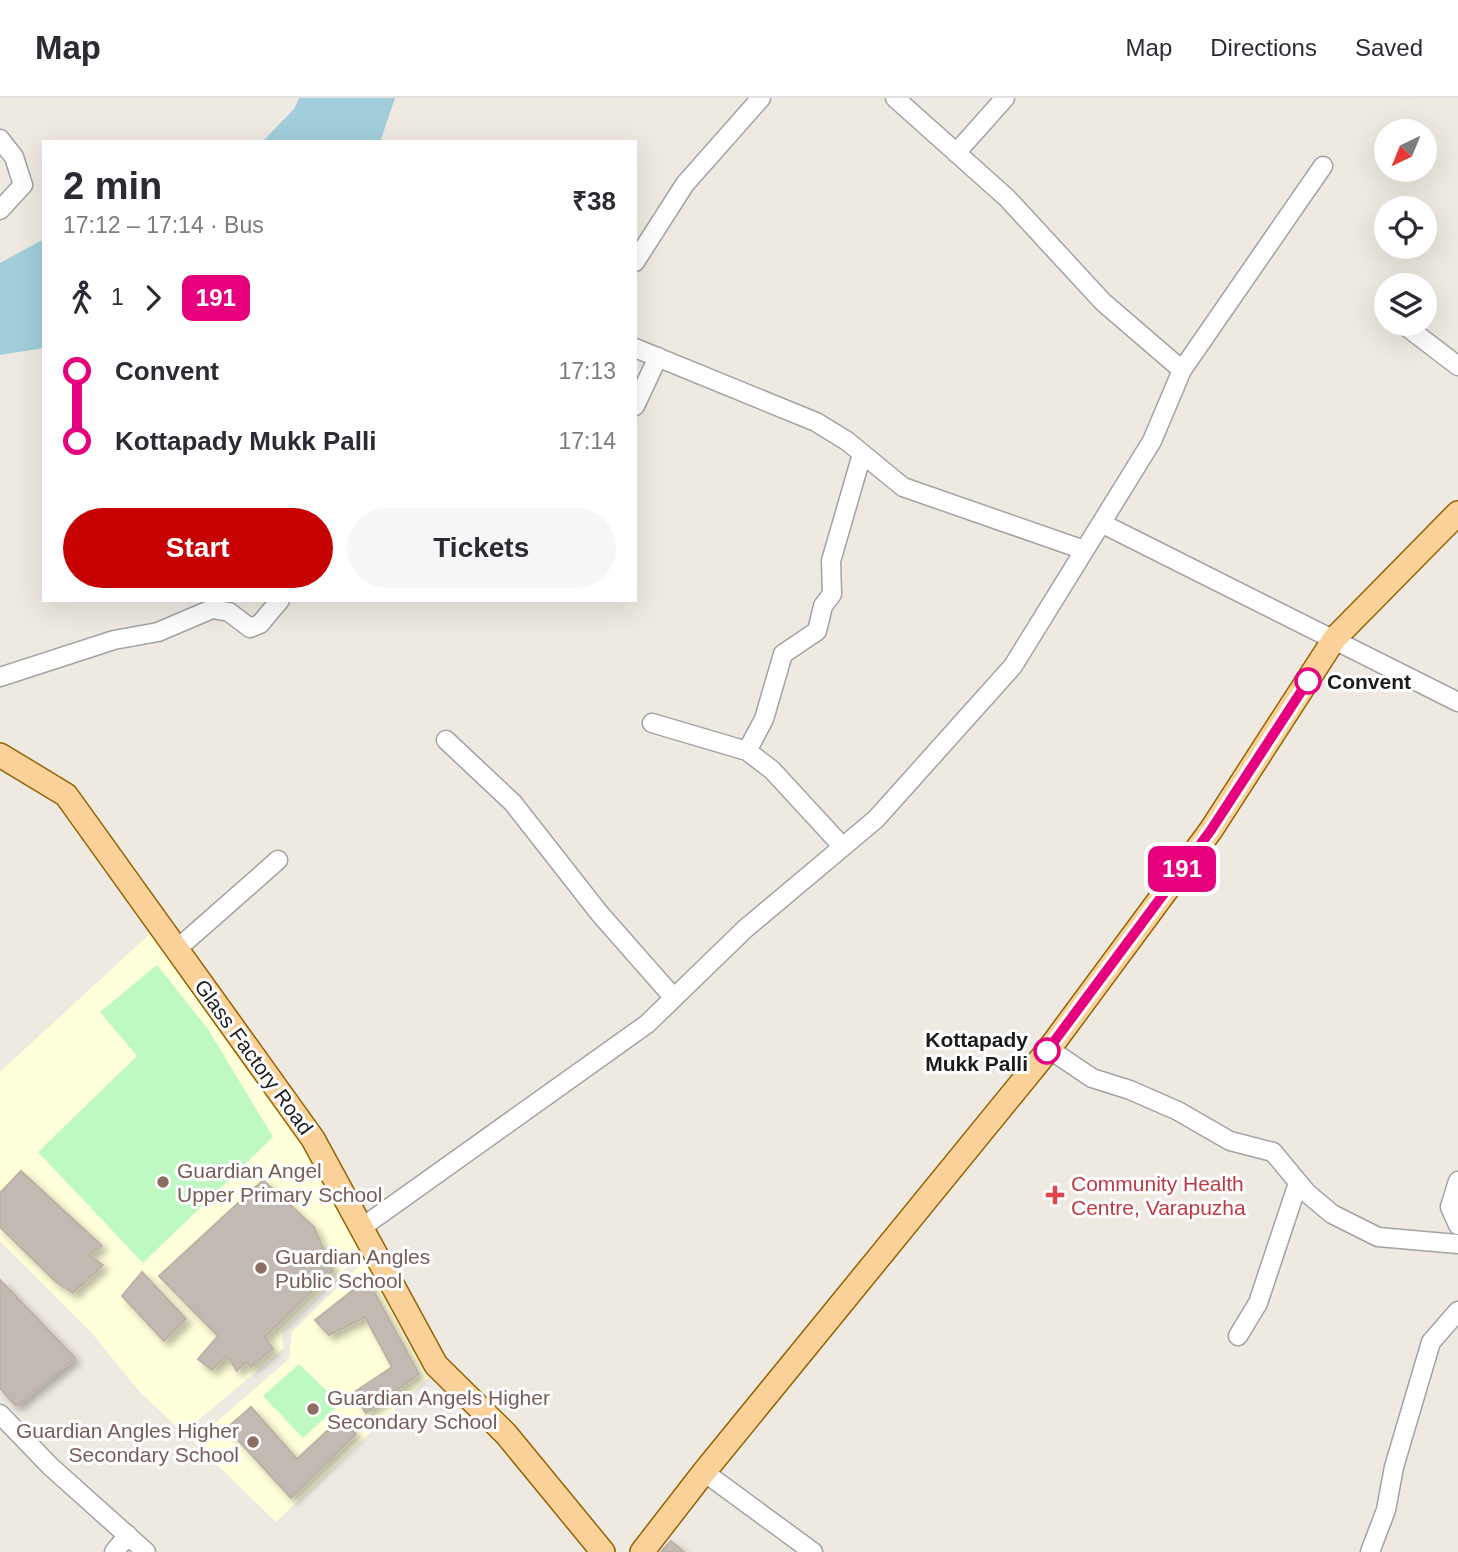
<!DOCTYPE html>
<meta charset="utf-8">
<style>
:root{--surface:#fff;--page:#f7f7f7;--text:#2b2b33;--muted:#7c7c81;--line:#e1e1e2;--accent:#c60202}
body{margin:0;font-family:Helvetica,sans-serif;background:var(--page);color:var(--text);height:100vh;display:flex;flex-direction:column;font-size:26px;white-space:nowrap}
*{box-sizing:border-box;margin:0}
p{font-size:23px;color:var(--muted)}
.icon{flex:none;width:38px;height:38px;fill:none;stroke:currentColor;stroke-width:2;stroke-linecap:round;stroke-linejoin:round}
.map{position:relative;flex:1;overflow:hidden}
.sheet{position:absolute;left:42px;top:42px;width:595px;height:462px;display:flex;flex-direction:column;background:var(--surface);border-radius:0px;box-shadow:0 7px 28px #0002}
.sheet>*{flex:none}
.badge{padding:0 14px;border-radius:10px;font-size:24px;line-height:46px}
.needle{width:46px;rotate:223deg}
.buttons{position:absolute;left:1374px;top:21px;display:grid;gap:14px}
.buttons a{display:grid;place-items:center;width:63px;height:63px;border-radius:50%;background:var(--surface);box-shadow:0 7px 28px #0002;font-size:35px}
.map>.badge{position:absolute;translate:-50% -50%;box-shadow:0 0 0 4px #fff}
.legs{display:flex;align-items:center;gap:10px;height:77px;padding:0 21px;font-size:23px}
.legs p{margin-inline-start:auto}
.headline{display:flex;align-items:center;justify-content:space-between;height:119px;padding:0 21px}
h1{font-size:38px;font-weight:600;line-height:52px}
.cta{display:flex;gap:14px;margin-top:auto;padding:14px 21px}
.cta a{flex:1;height:80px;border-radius:42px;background:var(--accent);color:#fff;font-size:28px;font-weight:600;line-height:80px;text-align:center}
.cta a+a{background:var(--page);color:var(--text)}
ul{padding:0 21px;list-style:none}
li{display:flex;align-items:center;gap:24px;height:70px;font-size:26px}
li i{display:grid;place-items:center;width:10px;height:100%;margin:0 9px;background:currentColor}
li i::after{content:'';width:18px;height:18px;margin:-9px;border:5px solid;border-radius:50%;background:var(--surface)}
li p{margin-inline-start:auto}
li:first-child i{background:linear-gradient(#0000 50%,currentColor 0)}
li:last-child i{background:linear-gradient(currentColor 50%,#0000 0)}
header{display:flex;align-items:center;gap:42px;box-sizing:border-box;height:98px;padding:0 35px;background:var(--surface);border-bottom:2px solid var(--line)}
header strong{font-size:33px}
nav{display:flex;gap:38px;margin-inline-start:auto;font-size:24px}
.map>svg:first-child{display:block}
.education{fill:#ffffda}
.park{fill:#bef8c3}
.water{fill:#a2cedb}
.building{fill:#c2b9b2;stroke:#bfb0a5;stroke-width:2;filter:url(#shadow)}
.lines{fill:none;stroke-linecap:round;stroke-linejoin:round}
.minor-casing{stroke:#a3a3a3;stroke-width:21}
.major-casing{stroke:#936302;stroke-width:26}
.minor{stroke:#fff;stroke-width:18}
.major{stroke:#fbd19a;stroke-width:23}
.line-1-casing{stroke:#fff;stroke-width:16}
.line-1{stroke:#e6007e;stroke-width:10}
.stop-1-dot{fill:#fff;stroke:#e6007e;stroke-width:3.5}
.education-dot{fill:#8d6e63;stroke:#fff;stroke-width:2.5}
.health-dot{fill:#e0444e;stroke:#fff;stroke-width:2.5}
.labels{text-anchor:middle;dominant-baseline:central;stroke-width:6;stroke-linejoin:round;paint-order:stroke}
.stop-label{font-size:21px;font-weight:bold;fill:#1c1c1c;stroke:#fff;text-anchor:start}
.street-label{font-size:21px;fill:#1c1c1c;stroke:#fff}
.education-label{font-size:21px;fill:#785e54;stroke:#fff;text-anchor:start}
.health-label{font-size:21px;fill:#be3a42;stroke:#fff;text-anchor:start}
</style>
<header>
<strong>Map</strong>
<nav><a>Map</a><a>Directions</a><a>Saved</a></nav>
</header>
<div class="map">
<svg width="1458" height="1454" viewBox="0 0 1458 1454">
<defs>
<filter id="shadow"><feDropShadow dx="5" dy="5" stdDeviation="3.5" flood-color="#0004"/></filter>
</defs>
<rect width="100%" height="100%" fill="#eeeae2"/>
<path class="education" d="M152,834L294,1025L363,1153L282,1233L283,1251L183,1335L139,1293L91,1234L0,1143V974Z
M367,1160L430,1278L276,1424L194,1344L289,1261L292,1234Z"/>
<path class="park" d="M157,867L208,931L273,1039L143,1165L38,1054L137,958L100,914Z
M299,1266L340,1306L303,1340L263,1298Z"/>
<path class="water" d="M299,0H395L380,44H262L294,11Z
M44,141V250L0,257V165Z"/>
<path class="building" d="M21,1073L102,1148L89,1157L103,1167L73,1195L56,1184L0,1129V1095Z
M263,1082L314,1129L333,1173L265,1239L273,1251L251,1269L246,1264L237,1273L227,1258L212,1272L198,1261L218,1238L159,1178Z
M142,1174L186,1221L164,1243L122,1198Z
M367,1181L419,1276L366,1315L353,1295L392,1269L365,1219L329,1237L315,1222Z
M0,1182L75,1260L16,1308L0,1290Z
M251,1309L297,1361L341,1320L356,1336L291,1400L227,1330Z
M671,1443L684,1454H661Z"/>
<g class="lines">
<defs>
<path id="minor" d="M895,0L1007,100L1103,204L1182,272
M0,41L14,59L23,87L0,112
M956,55L1005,0
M635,164L685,86L761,0
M1403,226L1458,268
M635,250L816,324L847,343L903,389L1084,452
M635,308L658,259
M1103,426L1458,604
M0,579L114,542L158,534L212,511L229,514L250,530L260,526L280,502
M652,625L747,653L772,672L842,748
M446,642L513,705L600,816L674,900
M747,653L764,621L783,556L817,533L823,508L832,496L831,463L862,356
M177,851L278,762
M1049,951L1092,980L1130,992L1178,1013L1230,1043L1273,1054L1307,1095L1332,1116L1378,1139L1458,1146
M1458,1083L1450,1109L1458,1127
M361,1130L647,926L745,831L876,721L1013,568L1152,343L1182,272L1323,68
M1238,1238L1258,1205L1298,1085
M0,1316L50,1368L146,1454
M704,1374L813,1454
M114,1454L128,1437
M1370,1454L1386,1412L1394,1369L1431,1244L1458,1213"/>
<path id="major" d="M0,657L66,697L313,1041L436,1267L506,1336L603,1454
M642,1454L704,1374L1049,951L1211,732L1335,540L1458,415"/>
</defs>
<use href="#minor" class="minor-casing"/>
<use href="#major" class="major-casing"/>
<use href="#minor" class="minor"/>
<use href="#major" class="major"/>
</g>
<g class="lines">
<defs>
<path id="line-1" d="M1047,953L1211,732L1308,583"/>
</defs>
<use href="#line-1" class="line-1-casing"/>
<use href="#line-1" class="line-1"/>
</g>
<g class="stop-1-dot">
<circle cx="1308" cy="583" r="12"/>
<circle cx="1047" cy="953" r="12"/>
</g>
<g class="education-dot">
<circle cx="163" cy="1084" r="7"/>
<circle cx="261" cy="1170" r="7"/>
<circle cx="313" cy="1311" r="7"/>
<circle cx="253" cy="1344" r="7"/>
</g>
<path class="health-dot" d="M1051.5 1086.5h7v7h7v7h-7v7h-7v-7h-7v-7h7z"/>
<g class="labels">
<g class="stop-label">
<text x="1327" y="583">Convent</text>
<text x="1028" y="941" text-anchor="end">Kottapady<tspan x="1028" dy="24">Mukk Palli</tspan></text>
</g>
<g class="street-label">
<text transform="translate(254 959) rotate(54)">Glass Factory Road</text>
</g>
<g class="education-label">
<text x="177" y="1072">Guardian Angel<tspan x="177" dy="24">Upper Primary School</tspan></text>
<text x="275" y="1158">Guardian Angles<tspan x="275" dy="24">Public School</tspan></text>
<text x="327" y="1299">Guardian Angels Higher<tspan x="327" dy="24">Secondary School</tspan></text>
<text x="239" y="1332" text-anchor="end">Guardian Angles Higher<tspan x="239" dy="24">Secondary School</tspan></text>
</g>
<g class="health-label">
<text x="1071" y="1085">Community Health<tspan x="1071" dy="24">Centre, Varapuzha</tspan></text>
</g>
</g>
</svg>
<div class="buttons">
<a><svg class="needle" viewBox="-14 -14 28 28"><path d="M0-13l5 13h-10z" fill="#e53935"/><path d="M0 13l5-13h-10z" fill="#7c7c81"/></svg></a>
<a><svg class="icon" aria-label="locate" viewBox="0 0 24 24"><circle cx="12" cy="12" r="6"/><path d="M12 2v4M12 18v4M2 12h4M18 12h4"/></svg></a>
<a><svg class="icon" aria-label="layers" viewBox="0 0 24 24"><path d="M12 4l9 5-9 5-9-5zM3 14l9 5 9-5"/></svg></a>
</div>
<b class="badge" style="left:1182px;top:771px;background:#e6007e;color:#fff">191</b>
<section class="sheet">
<div class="headline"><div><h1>2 min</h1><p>17:12 – 17:14 · Bus</p></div><b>₹38</b></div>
<div class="legs"><svg class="icon" aria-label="walk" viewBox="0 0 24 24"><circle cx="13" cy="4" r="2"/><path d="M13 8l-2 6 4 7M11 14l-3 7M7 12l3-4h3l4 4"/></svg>1<svg class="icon" aria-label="forward" viewBox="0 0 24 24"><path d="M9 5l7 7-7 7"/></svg><b class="badge" style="background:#e6007e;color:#fff">191</b></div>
<ul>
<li><i style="color:#e6007e"></i><b>Convent</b><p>17:13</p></li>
<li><i style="color:#e6007e"></i><b>Kottapady Mukk Palli</b><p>17:14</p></li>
</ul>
<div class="cta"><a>Start</a><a>Tickets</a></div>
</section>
</div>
